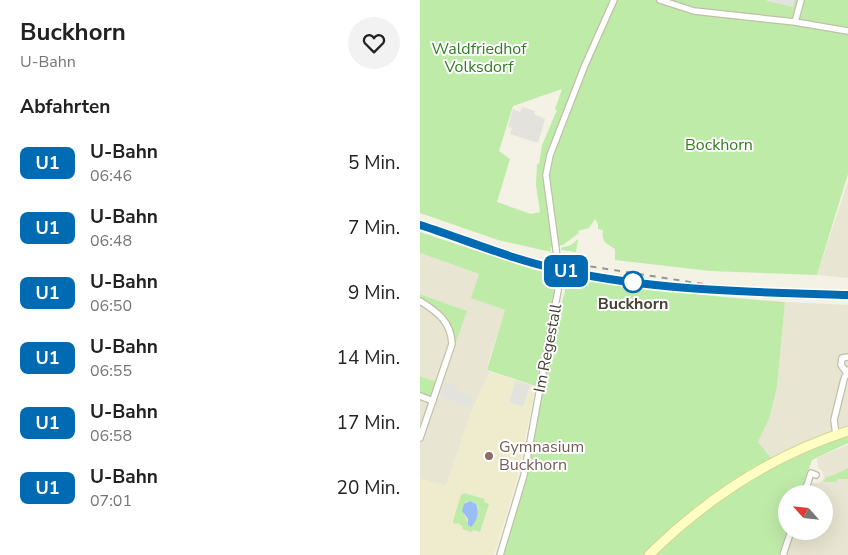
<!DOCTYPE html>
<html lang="de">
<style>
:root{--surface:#fff;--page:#f2f2f2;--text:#222;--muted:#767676}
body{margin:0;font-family:"Nunito Sans",sans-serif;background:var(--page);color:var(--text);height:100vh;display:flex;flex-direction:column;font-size:19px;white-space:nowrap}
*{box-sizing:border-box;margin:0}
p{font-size:16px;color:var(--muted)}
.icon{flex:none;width:28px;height:28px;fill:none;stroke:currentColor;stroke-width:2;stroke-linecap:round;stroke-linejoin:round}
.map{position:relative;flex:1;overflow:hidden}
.side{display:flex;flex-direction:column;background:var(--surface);width:420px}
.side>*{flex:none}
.badge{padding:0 10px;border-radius:8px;font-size:18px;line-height:32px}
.needle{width:32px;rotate:297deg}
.buttons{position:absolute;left:358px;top:485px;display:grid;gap:10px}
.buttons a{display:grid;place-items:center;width:55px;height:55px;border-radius:50%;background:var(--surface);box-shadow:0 5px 20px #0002;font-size:25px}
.map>.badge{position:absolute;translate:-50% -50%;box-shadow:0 0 0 2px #fff}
h2{padding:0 20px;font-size:19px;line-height:45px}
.round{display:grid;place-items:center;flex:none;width:52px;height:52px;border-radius:26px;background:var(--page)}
.head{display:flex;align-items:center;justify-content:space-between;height:85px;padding:0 20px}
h1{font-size:24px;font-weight:700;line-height:38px}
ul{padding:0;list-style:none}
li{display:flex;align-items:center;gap:15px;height:65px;padding:0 20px}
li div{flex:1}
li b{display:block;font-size:19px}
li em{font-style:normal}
li .badge{min-width:55px;font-weight:700;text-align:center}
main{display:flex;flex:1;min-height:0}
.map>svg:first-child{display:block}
.residential{fill:#e8e6d2}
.education{fill:#eeeccd}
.green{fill:#bfeba9;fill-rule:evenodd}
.parking{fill:#e4e2dd}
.water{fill:#9bbdf5}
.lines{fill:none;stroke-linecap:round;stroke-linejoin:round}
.minor-casing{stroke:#c2bfa9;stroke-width:8}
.secondary-casing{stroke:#d6d490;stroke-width:11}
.minor{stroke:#fff;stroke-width:5.5}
.secondary{stroke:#fffec3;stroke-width:9}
.rail{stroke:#959595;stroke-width:2;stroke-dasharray:6 6;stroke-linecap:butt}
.minor-bridge-casing{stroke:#c2bfa9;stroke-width:8;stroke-linecap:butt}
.minor-bridge{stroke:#fff;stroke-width:5.5}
.line-casing{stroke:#fff;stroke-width:11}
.line{stroke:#006ab3;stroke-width:8}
.stop-dot{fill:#fff;stroke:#006ab3;stroke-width:2.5}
.education-dot{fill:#8d6e63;stroke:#fff;stroke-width:2}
.labels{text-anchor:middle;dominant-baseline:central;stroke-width:4;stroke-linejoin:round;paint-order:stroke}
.park-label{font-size:16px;fill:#317c23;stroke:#fff}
.stop-label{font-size:16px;font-weight:bold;fill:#464334;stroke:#fff}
.street-label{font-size:16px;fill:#464334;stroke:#fff}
.education-label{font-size:16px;fill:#785e54;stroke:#fff;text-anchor:start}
</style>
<main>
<section class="side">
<div class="head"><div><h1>Buckhorn</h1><p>U-Bahn</p></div><a class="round"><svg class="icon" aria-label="heart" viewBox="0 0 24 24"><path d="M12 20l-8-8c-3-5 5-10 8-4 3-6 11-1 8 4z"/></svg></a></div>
<h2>Abfahrten</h2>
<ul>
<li><span class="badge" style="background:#006ab3;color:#fff">U1</span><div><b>U-Bahn</b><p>06:46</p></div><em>5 Min.</em></li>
<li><span class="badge" style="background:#006ab3;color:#fff">U1</span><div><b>U-Bahn</b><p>06:48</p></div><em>7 Min.</em></li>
<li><span class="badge" style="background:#006ab3;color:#fff">U1</span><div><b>U-Bahn</b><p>06:50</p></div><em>9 Min.</em></li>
<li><span class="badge" style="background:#006ab3;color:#fff">U1</span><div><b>U-Bahn</b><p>06:55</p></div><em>14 Min.</em></li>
<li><span class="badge" style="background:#006ab3;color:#fff">U1</span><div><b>U-Bahn</b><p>06:58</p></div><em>17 Min.</em></li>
<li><span class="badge" style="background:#006ab3;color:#fff">U1</span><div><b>U-Bahn</b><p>07:01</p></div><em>20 Min.</em></li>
</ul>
</section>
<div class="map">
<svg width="428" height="555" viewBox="0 0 428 555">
<rect width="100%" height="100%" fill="#f3f2e4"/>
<path class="residential" d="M428,181V278L397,275Z
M0,253L59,274L86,310L70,356L67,370L70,372L52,410L26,486L0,479V396L13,401L20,383L0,376V301L47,311L0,294Z
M365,302L428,305V426L352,459L338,442L349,419L357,387Z
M428,445V555H366L374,531H404V494H386L390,483H400L404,478L402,471L398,468L397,458Z"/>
<path class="education" d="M70,372L116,386L97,479L74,555H0V479L26,486L52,410Z"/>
<path class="green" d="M0,0H428V174L397,275L290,271L195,260V249C186,243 181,242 183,230L178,229V224L175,219L169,228L158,231L159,233L143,245L131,247V252L78,240L0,213ZM142,89L135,109L137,110L122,145L119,164H117L116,185L120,212L111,214L77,202L90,159L79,151L93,106Z
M0,232L111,269L134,274V293L116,386L67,370L85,310L51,298L59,274L0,253Z
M158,239L156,252L141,250V248L151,245Z
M143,275C216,288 291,297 365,302L357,387L349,419L338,442L352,459L225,555H83L106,479L123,385L137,317L145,292Z
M0,294L47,311L36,342L32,344L28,326L0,301Z
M0,376L20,383L14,398L0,393Z
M428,434V443L392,460L380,494H366V531H368L360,555H234C272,517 322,480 371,457C390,449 409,442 428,434Z
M428,468V479H418L416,482H404L406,477L414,475Z
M44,493L65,499L64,502L69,504L60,532L53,530L52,532L42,529L43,527L38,523L34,524L33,521L41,495ZM50,501L58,506C59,514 57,521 51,527L44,515L46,502Z"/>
<path class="parking" d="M347,0H375L373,7L346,1Z
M102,107L115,111L114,114L125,119L118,143L90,134L92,128L88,127L93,109L100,112Z
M96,381L110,385L103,407L89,402Z
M25,382L38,387L37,391L54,397L50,407L20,397Z"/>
<path class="water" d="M50,501L56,504C60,512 57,521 51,527L48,525V519L42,511L44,504Z"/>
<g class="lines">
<defs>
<path id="minor" d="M240,0L274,11L375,22L428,31
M375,22L381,0
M136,249L126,175L130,155L165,65L194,0
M0,301C18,312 31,322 32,344L0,438
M426,372L421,365L422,358L428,357
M0,396L13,401
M416,435L414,420L424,379L428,370
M384,494L391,473L396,475
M80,555L104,475L139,285
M363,555L371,531"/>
<path id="secondary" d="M229,555C286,499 352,455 428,431"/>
</defs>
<use href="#minor" class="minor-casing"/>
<use href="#secondary" class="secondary-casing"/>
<use href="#minor" class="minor"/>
<use href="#secondary" class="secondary"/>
<path class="rail" d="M0,225C47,240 93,259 141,270C235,291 332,292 428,295
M123,259L283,284"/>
<defs>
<path id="minor-bridge" d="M136,249L139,285"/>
</defs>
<use href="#minor-bridge" class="minor-bridge-casing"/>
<use href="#minor-bridge" class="minor-bridge"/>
</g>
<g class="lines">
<defs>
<path id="line" d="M0,225C47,240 93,260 141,270C235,291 332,292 428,295"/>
</defs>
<use href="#line" class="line-casing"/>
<use href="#line" class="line"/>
</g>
<circle class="stop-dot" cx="213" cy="282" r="10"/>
<circle class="education-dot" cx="69" cy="456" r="5"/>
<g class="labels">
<g class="park-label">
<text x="59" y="49">Waldfriedhof<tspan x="59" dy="18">Volksdorf</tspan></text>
<text x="299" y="145">Bockhorn</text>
</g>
<g class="stop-label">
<text x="213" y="304">Buckhorn</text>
</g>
<g class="street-label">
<text transform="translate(128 348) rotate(-79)">Im Regestall</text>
</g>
<g class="education-label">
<text x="79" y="447">Gymnasium<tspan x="79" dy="18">Buckhorn</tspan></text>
</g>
</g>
</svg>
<div class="buttons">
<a><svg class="needle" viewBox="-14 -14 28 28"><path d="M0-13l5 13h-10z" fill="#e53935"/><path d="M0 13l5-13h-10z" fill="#767676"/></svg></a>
</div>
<b class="badge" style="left:146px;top:271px;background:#006ab3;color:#fff">U1</b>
</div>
</main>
